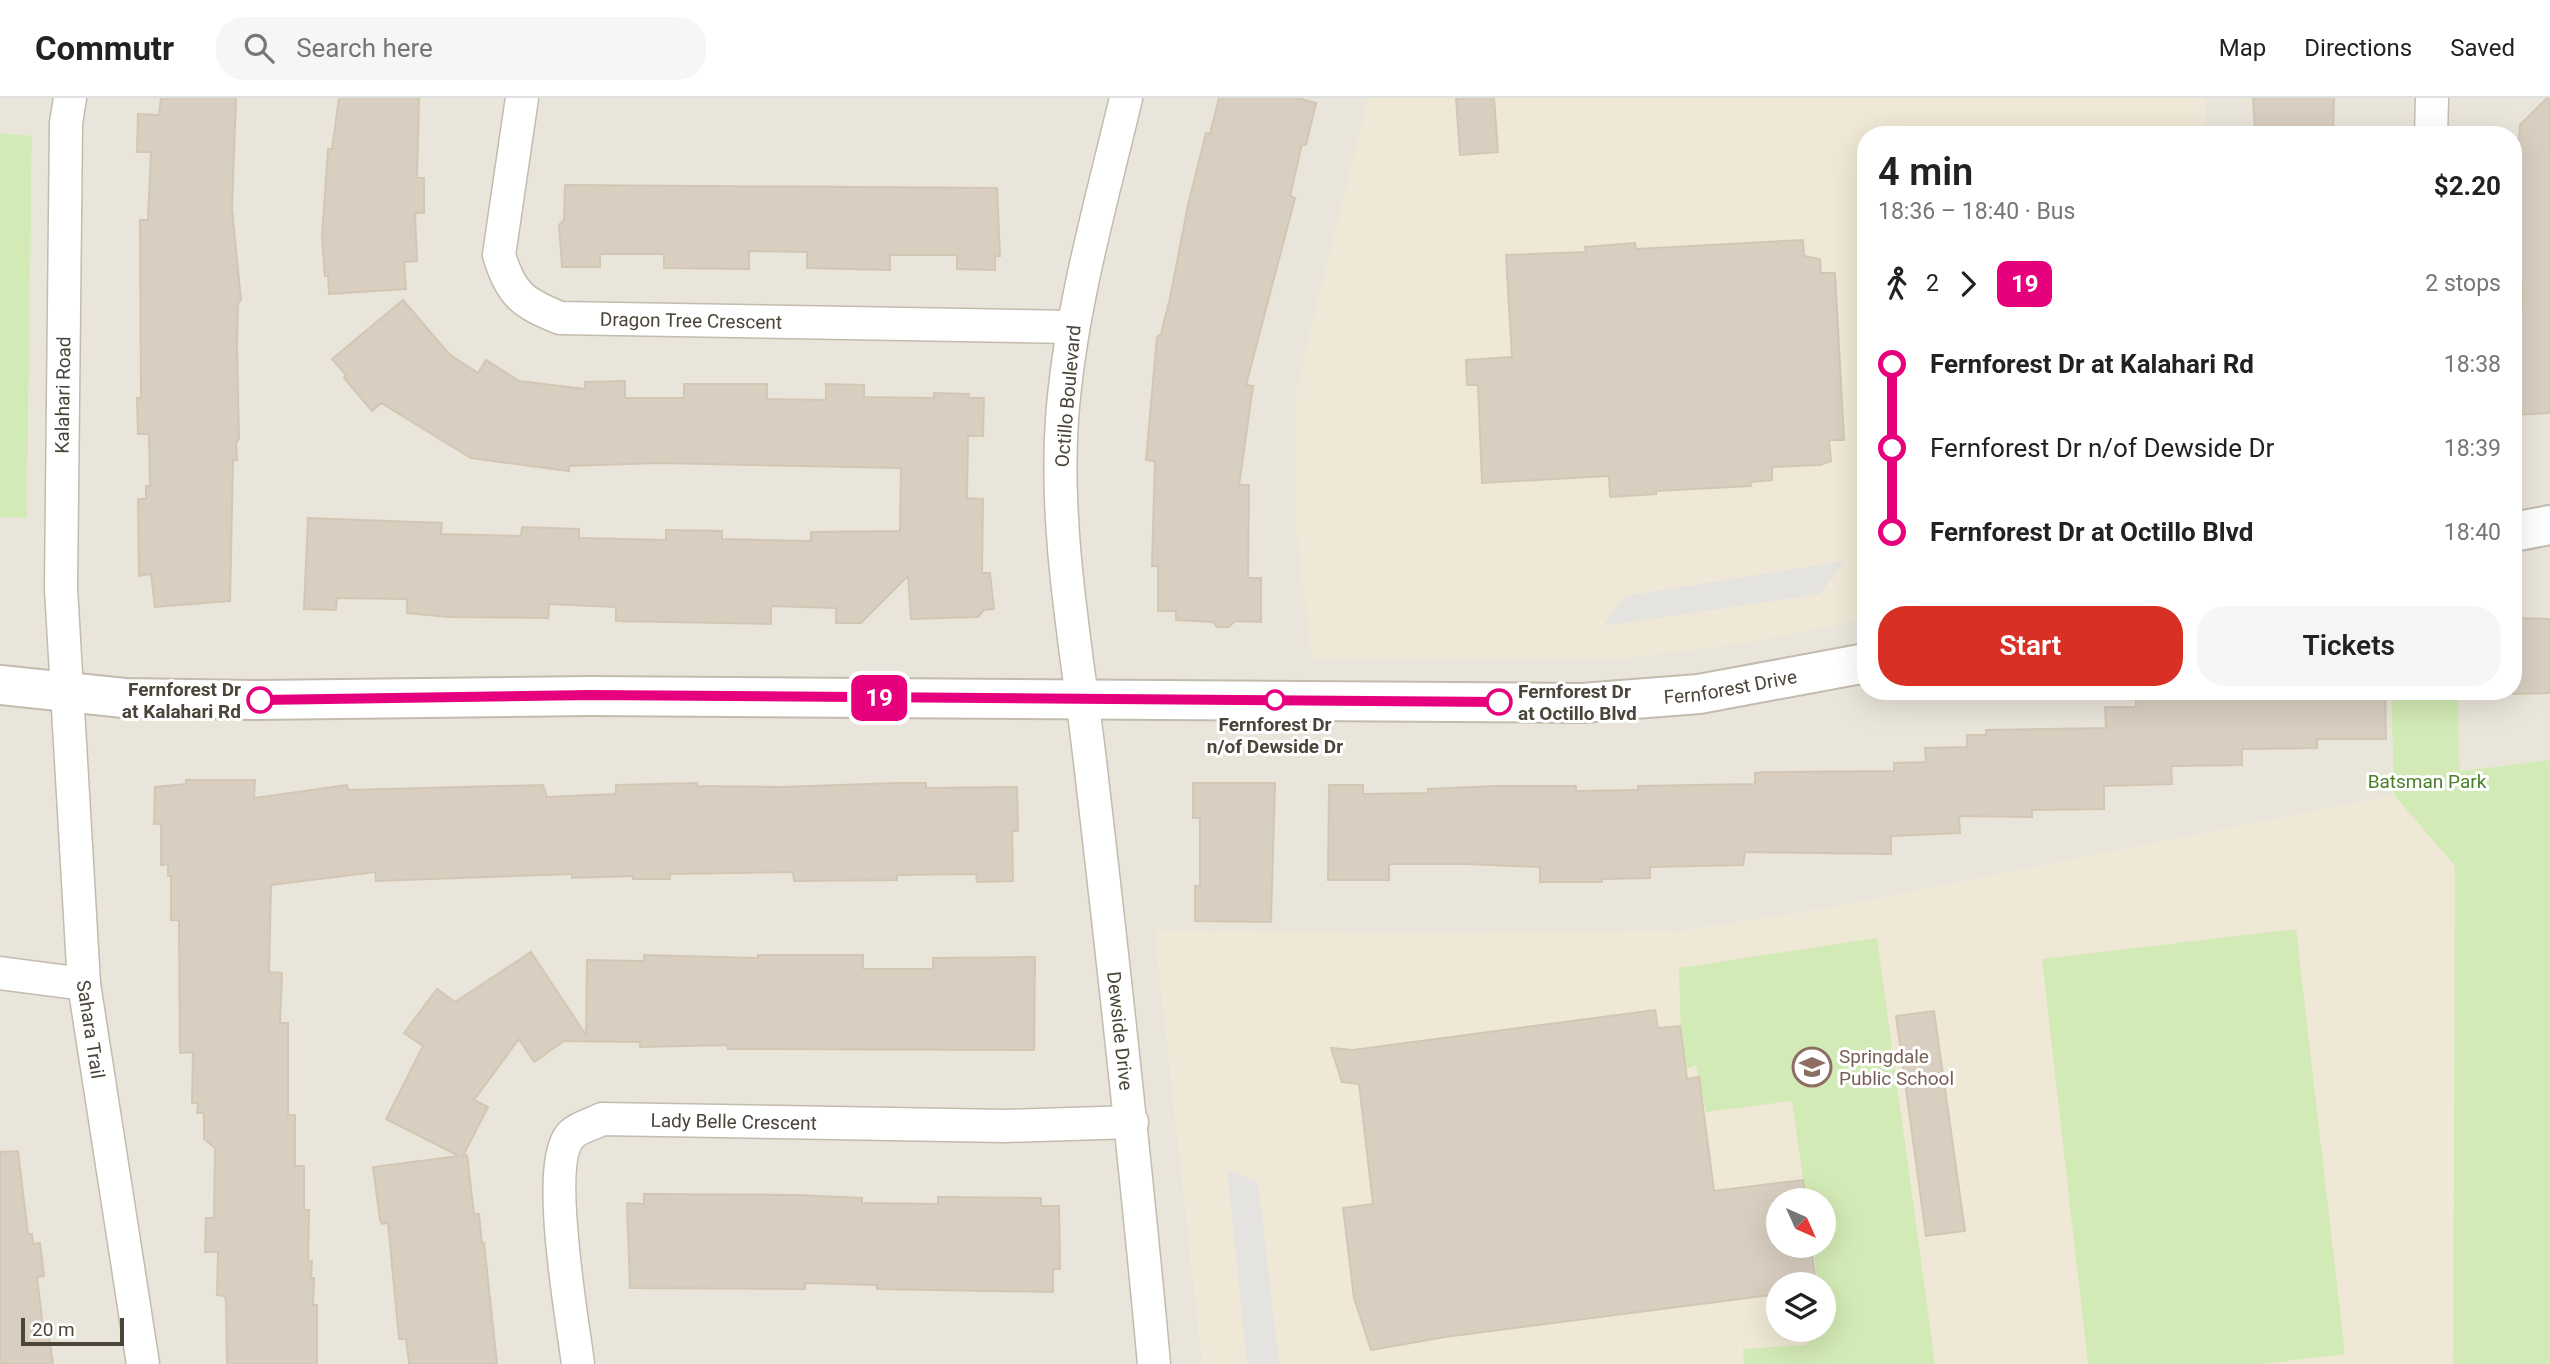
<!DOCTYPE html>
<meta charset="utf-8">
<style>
:root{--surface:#fff;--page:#f6f6f6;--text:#222;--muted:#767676;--line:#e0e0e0;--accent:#d93025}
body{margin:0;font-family:Roboto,sans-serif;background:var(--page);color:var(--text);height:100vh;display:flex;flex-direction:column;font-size:26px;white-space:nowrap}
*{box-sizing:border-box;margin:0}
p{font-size:23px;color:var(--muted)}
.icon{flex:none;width:38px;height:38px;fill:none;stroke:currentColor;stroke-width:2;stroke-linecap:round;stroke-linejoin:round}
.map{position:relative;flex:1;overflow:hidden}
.sheet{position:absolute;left:1857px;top:28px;width:665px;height:574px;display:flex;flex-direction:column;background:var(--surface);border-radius:28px;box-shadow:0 7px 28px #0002}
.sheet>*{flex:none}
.badge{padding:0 14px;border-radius:10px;font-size:24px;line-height:46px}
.needle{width:46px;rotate:135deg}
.fabs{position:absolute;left:1766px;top:1090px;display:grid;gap:14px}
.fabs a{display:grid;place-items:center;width:70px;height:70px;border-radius:50%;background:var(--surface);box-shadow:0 7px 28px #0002;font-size:35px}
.scale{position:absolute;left:21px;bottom:18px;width:103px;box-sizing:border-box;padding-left:7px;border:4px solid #4b4439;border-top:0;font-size:19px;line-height:24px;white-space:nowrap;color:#4b4439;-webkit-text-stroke:5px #fff;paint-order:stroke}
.map>.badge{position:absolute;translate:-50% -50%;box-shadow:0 0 0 4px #fff}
.legs{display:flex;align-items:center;gap:10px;height:77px;padding:0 21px;font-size:23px}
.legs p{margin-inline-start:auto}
.head{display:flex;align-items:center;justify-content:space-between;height:119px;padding:0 21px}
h1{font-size:38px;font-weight:600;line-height:52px}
.button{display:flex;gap:14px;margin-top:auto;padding:14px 21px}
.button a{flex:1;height:80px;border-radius:28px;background:var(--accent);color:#fff;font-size:28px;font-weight:600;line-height:80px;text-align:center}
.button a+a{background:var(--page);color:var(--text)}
ul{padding:0 21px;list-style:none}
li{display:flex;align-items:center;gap:24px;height:84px;font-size:26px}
li i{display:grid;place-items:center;width:10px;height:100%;margin:0 9px;background:currentColor}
li i::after{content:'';width:18px;height:18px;margin:-9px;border:5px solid;border-radius:50%;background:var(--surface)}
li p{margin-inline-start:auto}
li:first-child i{background:linear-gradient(#0000 50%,currentColor 0)}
li:last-child i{background:linear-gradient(currentColor 50%,#0000 0)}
header{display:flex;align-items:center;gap:42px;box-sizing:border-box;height:98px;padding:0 35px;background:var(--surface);border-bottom:2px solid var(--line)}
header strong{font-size:33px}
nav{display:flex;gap:38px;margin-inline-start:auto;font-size:24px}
.search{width:490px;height:63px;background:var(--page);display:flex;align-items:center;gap:18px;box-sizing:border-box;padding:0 24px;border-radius:28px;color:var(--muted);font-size:26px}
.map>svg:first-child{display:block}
.residential{fill:#eae5da}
.education{fill:#efe8d6;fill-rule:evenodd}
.green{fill:#d2eab5}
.parking{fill:#e5e3e0}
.building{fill:#d8cfc1;stroke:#d3c7b4;stroke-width:2}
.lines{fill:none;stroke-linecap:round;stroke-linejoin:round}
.minor-casing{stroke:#c2bbae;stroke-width:35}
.tertiary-casing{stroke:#c2bbae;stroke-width:42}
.minor{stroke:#fff;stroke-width:32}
.tertiary{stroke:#fff;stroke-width:38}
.line-1-casing{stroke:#fff;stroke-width:16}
.line-1{stroke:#e6007e;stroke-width:10}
.stop-1-dot{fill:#fff;stroke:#e6007e;stroke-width:3.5}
.labels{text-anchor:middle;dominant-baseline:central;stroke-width:6;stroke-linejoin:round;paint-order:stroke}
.street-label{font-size:19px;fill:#4b4439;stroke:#fff}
.stop-label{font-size:19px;font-weight:bold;fill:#4b4439;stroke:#fff;text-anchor:end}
.park-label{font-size:19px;fill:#4a7f2a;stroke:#fff}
.education-label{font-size:19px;fill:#785e54;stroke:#fff;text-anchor:start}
</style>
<header>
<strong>Commutr</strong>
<div class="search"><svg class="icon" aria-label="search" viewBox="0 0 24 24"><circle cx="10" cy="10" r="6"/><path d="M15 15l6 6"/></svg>Search here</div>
<nav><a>Map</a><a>Directions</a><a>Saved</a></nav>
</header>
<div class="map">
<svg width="2550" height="1266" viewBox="0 0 2550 1266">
<rect width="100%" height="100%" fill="#f6f3ec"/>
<path class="residential" d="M0,0H2550V662L2460,673L2458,593H2513V37H1866V593H2391L2394,697L1825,811L1683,833L1399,836L1155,832L1203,1266H0V419H27L32,38L0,35Z"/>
<path class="education" d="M1368,0H2206V37H1866L1865,521L1748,545L1627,560H1312L1296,428L1297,289Z
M2394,697L2455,768L2453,1266H1203L1155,832L1399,836L1683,833L1825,811ZM1778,1102H1824V1148H1778ZM1778,1186H1824V1232H1778Z"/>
<path class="green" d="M0,35L32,38L27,420L0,419Z
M2391,593H2458L2460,673L2550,662V1266H2453L2455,768L2394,697Z
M2296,831L2345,1256L2261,1266H2088L2042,861Z
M1877,840L1935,1266H1744L1743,1251L1805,1247L1819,1232H1824V1186H1818L1813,1148H1824V1102H1806L1792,1003L1706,1014L1696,967L1682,972L1679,870Z"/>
<path class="parking" d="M1845,463L1820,496L1603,528L1625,498Z
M1227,1072L1258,1084L1279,1266H1247Z"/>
<path class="building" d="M161,0H236L232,111L241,202L238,205L237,248L239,341L236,345L237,362H233L230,503L155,509L151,476L139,478L138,401H146V388H150L149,336H138L137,300H141L140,122H148L151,54H137L138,16L159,17Z
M339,0H419L417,80H424V115H415L417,163L404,164L406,191L329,196L328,178H325L322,139L328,51H332Z
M1219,0H1297L1316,5L1306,47L1302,46L1290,98L1295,100L1246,287L1253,288L1239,387H1249L1248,480H1261V524L1235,523L1229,529H1217L1213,524L1176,522V513H1158V468H1152L1155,363L1146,362L1157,239L1161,236L1170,200L1188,107L1206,35L1210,36Z
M1456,0H1494L1498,54L1460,57Z
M2253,0H2334L2333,37H2255Z
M2547,0H2550V315L2513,317V242H2520L2522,189H2513L2514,41H2519L2520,27Z
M565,87L997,90L1000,158H995V172L957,171V157H890V172L807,170V154L749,153V171L664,170V156H600V169H562L559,127L564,122Z
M1803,142L1804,158L1820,161L1821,175H1835L1844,342H1829L1831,363L1820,367L1772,369V382L1750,384L1751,388L1656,393V396L1610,399L1609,378L1482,385L1478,287H1467L1466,262L1512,259L1506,157L1586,154L1585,149L1635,145L1636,151Z
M403,202L449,256L478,275L486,262L519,283L585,291V284L625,283V300H684V286H767V301L826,302V286L864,287V299L934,300V295L969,296L968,300H984L983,338H968L967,400L983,401L982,475H990L994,511L984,512L978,519L911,521L908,478L861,525H836V510L771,508V526L616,523V509L549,506L548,520L448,519L407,515V501L337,500L336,512L304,511L308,420L442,425L441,436L521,438L522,429L579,431V440L666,442V432L722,433V441L811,443V434L900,433L901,370L659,365L569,368V373L471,360L381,305L372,313L344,280L346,277L332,261Z
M2513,520L2550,521V595L2513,596Z
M2136,593H2385L2386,641H2317V650L2242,651V667L2171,668L2172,686L2104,688V711L2032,712V719L1959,718L1960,735L1891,738V756L1745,754L1743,767L1650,769V780L1602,781V784H1540V769L1467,766H1389V782H1328L1329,687H1363V696L1428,695V691L1497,688H1576V693L1638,692V688L1755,686V675L1767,674L1894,673V665L1926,664L1925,650L1967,649V637H1986V632L2106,630L2105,609H2136Z
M186,682H255L254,700L347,687L348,692L543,687L547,699L616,696V687L697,685V688L782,689L896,685H926V690L1017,689L1018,733H1012L1013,783L977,784L976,776L897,777V782L794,783L793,774L670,776V781H633V778L572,780V776L376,783L375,774L271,787L269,874L282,875L280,925H288V1017H295V1068H304V1112H309L308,1163H312L311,1180H314L313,1207H317V1266H227L226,1204L225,1198L217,1197L218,1154H205L206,1120H214L215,1050L204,1041V1015H197L198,1005H192L193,954L180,955L179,822H171V778H168V766L161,767V726H154L155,689L186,686Z
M1193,685H1275L1271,824L1195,823V788H1200V720H1193Z
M531,854L586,937L587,862L644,863V857L758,860V857H863V871H933V860L1035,859L1034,952L728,951L727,947L640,949V944L564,943L534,964L519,941L474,1002L488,1009L463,1058L467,1057L474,1116H479L482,1146L484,1145L497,1266H409L406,1241H399L388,1125L382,1126L380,1122L373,1069L459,1058L386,1021L423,948L404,935L437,891L455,904Z
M1655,912L1658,930L1680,928L1687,981L1699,979L1714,1093L1803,1082L1806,1102H1778V1148H1811L1816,1186H1778V1196L1445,1239L1371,1252L1354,1200L1343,1110L1373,1106L1359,986L1342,984L1331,950L1353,952Z
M1934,913L1965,1133L1926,1138L1896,918Z
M18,1053L28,1136H32L33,1146L40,1145L44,1178L37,1179L44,1238H49L53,1266H0V1054Z
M644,1096L797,1097L862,1100V1105L938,1106V1099L1041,1100V1108H1059L1060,1171H1053V1194L877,1191V1187L805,1185V1191L630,1190L627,1105L644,1106Z"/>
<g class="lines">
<defs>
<g id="minor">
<path id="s1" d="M70,0L66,25L61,490L84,886L143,1266"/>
<path id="s2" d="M522,0L499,157C511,197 523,205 560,220L1072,229"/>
<path id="s3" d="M1126,0C1101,106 1070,211 1062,321C1054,438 1078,556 1091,672C1114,870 1136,1068 1154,1266"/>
<path d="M2431,37L2432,0"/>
<path d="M0,875L84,886"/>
<path id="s4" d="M578,1266C573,1224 543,1063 572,1036C579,1029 593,1026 602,1021L1005,1028L1132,1024"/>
</g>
<g id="tertiary">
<path d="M2513,434L2550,427"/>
<path id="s5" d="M0,587L124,600L256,602L590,598L1582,605L1699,596L1866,565"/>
</g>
</defs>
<use href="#minor" class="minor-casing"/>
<use href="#tertiary" class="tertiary-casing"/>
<use href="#minor" class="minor"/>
<use href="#tertiary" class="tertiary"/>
</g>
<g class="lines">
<defs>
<path id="line-1" d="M260,602L590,597L1499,604"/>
</defs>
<use href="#line-1" class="line-1-casing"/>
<use href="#line-1" class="line-1"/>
</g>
<defs>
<symbol id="school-ring" viewBox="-11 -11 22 22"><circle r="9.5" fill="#fff" stroke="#8d6e63" stroke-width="1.5"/><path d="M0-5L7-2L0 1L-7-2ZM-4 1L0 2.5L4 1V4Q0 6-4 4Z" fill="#8d6e63"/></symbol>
</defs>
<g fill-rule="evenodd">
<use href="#school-ring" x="1790" y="947" width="44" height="44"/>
</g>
<g class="stop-1-dot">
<circle cx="260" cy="602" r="12"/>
<circle cx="1275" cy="602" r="9"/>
<circle cx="1499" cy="604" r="12"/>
</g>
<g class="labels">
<g class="street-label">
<text stroke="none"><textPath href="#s2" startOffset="382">Dragon Tree Crescent</textPath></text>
<text transform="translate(63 297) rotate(-89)">Kalahari Road</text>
<text transform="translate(1068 298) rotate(-85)">Octillo Boulevard</text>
<text stroke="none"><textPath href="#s5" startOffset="1732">Fernforest Drive</textPath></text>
<text stroke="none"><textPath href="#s1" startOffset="933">Sahara Trail</textPath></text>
<text stroke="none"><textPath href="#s3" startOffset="943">Dewside Drive</textPath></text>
<text stroke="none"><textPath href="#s4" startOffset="399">Lady Belle Crescent</textPath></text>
</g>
<g class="stop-label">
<text x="241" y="591">Fernforest Dr<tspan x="241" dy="22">at Kalahari Rd</tspan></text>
<text x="1518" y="593" text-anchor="start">Fernforest Dr<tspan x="1518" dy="22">at Octillo Blvd</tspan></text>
<text x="1275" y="626" text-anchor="middle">Fernforest Dr<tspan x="1275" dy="22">n/of Dewside Dr</tspan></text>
</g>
<g class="park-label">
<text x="2427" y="683">Batsman Park</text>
</g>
<g class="education-label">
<text x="1839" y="958">Springdale<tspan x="1839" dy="22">Public School</tspan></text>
</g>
</g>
</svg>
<div class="fabs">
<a><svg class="needle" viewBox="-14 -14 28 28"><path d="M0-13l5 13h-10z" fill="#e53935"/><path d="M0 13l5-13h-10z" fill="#767676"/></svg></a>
<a><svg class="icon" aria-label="layers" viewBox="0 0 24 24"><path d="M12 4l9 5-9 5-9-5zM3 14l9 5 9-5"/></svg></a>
</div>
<div class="scale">20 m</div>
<b class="badge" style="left:879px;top:600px;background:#e6007e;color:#fff">19</b>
<section class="sheet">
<div class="head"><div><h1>4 min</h1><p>18:36 – 18:40 · Bus</p></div><b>$2.20</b></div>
<div class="legs"><svg class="icon" aria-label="walk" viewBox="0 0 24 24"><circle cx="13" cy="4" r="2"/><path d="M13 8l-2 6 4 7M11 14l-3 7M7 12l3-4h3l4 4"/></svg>2<svg class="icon" aria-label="forward" viewBox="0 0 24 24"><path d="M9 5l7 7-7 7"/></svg><b class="badge" style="background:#e6007e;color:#fff">19</b><p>2 stops</p></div>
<ul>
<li><i style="color:#e6007e"></i><b>Fernforest Dr at Kalahari Rd</b><p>18:38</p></li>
<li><i style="color:#e6007e"></i><span>Fernforest Dr n/of Dewside Dr</span><p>18:39</p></li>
<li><i style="color:#e6007e"></i><b>Fernforest Dr at Octillo Blvd</b><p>18:40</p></li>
</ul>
<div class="button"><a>Start</a><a>Tickets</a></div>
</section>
</div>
